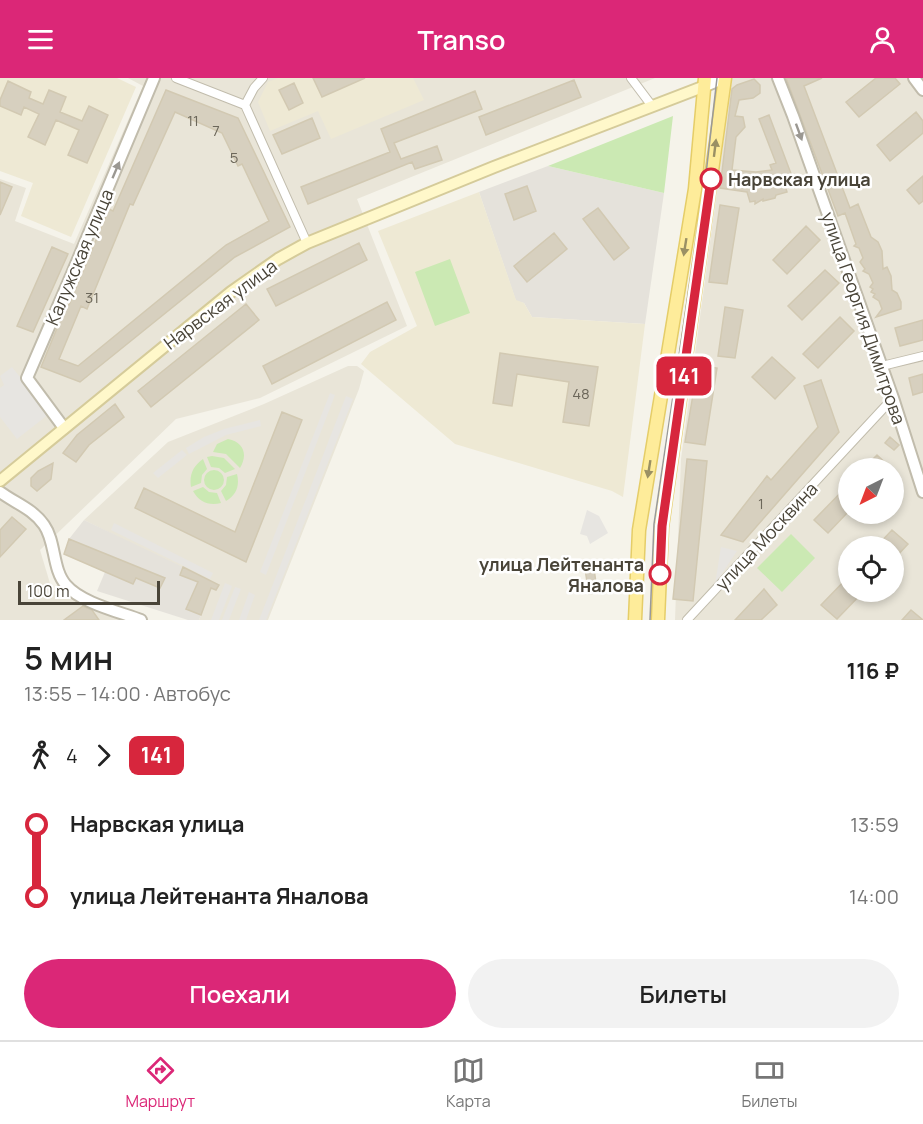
<!DOCTYPE html>
<html lang="ru">
<meta charset="utf-8">
<style>
:root{--surface:#fff;--page:#f2f2f2;--text:#222;--muted:#767676;--line:#e0e0e0;--accent:#db2777}
body{margin:0;font-family:Manrope,sans-serif;background:var(--page);color:var(--text);height:100vh;display:flex;flex-direction:column;font-size:22px;white-space:nowrap}
*{box-sizing:border-box;margin:0}
p{font-size:20px;color:var(--muted)}
.icon{flex:none;width:33px;height:33px;fill:none;stroke:currentColor;stroke-width:2;stroke-linecap:round;stroke-linejoin:round}
.map{position:relative;height:542px;overflow:hidden}
.sheet{display:flex;flex-direction:column;background:var(--surface);flex:1}
.sheet>*{flex:none}
.badge{padding:0 12px;border-radius:9px;font-size:21px;line-height:39px}
.needle{width:39px;rotate:222deg}
.tools{position:absolute;left:838px;top:380px;display:grid;gap:12px}
.tools a{display:grid;place-items:center;width:66px;height:66px;border-radius:50%;background:var(--surface);box-shadow:0 3px 9px #0003;font-size:30px}
.scale{position:absolute;left:18px;bottom:15px;width:142px;box-sizing:border-box;padding-left:6px;border:3px solid #494438;border-top:0;font-size:16px;line-height:21px;white-space:nowrap;color:#494438;-webkit-text-stroke:4px #fff;paint-order:stroke}
.map>.badge{position:absolute;translate:-50% -50%;box-shadow:0 0 0 3px #fff}
.legs{display:flex;align-items:center;gap:9px;height:66px;padding:0 24px;font-size:20px}
.legs p{margin-inline-start:auto}
.head{display:flex;align-items:center;justify-content:space-between;height:102px;padding:0 24px}
h1{font-size:33px;font-weight:600;line-height:45px}
.cta{display:flex;gap:12px;margin-top:auto;padding:12px 24px}
.cta a{flex:1;height:69px;border-radius:36px;background:var(--accent);color:#fff;font-size:24px;font-weight:600;line-height:69px;text-align:center}
.cta a+a{background:var(--page);color:var(--text)}
ul{padding:0 24px;list-style:none}
li{display:flex;align-items:center;gap:21px;height:72px;font-size:22px}
li i{display:grid;place-items:center;width:9px;height:100%;margin:0 8px;background:currentColor}
li i::after{content:'';width:15px;height:15px;margin:-8px;border:4px solid;border-radius:50%;background:var(--surface)}
li p{margin-inline-start:auto}
li:first-child i{background:linear-gradient(#0000 50%,currentColor 0)}
li:last-child i{background:linear-gradient(currentColor 50%,#0000 0)}
header{display:flex;justify-content:space-between;align-items:center;height:78px;padding:0 24px;background:var(--accent);color:#fff;font-size:27px;font-weight:600}
.tab-bar{display:flex;justify-content:space-around;align-items:center;height:84px;border-top:2px solid var(--line);background:var(--surface);font-size:16px;color:var(--muted)}
.tab-bar a{display:grid;justify-items:center;gap:3px}
.tab-bar .on{color:var(--accent)}
.map>svg:first-child{display:block}
.residential{fill:#e9e5d8;fill-rule:evenodd}
.industrial{fill:#e5e2db}
.education{fill:#eee9d4}
.green{fill:#cbe9b3}
.parking{fill:#e7e5e1}
.building{fill:#d7d0bf;stroke:#d2c9b2;stroke-width:1.5;fill-rule:evenodd}
.lines{fill:none;stroke-linecap:round;stroke-linejoin:round}
.minor-casing{stroke:#c1bcac;stroke-width:10}
.tertiary-casing{stroke:#c1bcac;stroke-width:14}
.secondary-casing{stroke:#d5cb9a;stroke-width:14}
.primary-casing{stroke:#e5cd68;stroke-width:15}
.minor{stroke:#fff;stroke-width:8}
.tertiary{stroke:#fff;stroke-width:10}
.secondary{stroke:#fff8ca;stroke-width:10}
.primary{stroke:#feec9a;stroke-width:12}
.tram{stroke:#999;stroke-width:1.5}
.oneway{fill:#9b9892}
.oneway2{fill:#9a9064}
.line-1-casing{stroke:#fff;stroke-width:14}
.line-1{stroke:#d7263d;stroke-width:9}
.stop-1-dot{fill:#fff;stroke:#d7263d;stroke-width:3}
.labels{text-anchor:middle;dominant-baseline:central;stroke-width:5;stroke-linejoin:round;paint-order:stroke}
.number-label{font-size:15px;fill:#6c675a}
.stop-label{font-size:18px;font-weight:bold;fill:#494438;stroke:#fff;text-anchor:start}
.street-label{font-size:18px;fill:#494438;stroke:#fff}
</style>
<header><svg class="icon" aria-label="menu" viewBox="0 0 24 24"><path d="M4 6h16M4 12h16M4 18h16"/></svg>Transo<svg class="icon" aria-label="person" viewBox="0 0 24 24"><circle cx="12" cy="8" r="4"/><path d="M4 21q1-7 8-7t8 7"/></svg></header>
<div class="map">
<svg width="923" height="542" viewBox="0 0 923 542">
<rect width="100%" height="100%" fill="#f5f3ea"/>
<path class="residential" d="M128,0H655L357,121L407,248L260,320L176,341L40,472L52,512L140,542H0V101L26,110L15,143L74,166L143,8Z
M732,0H923V542H675L681,381ZM849,390H894V435H849ZM849,468H894V513H849Z
M348,288H357L364,293L359,311L268,542H199L213,506L84,442L168,364L264,326Z"/>
<path class="industrial" d="M548,88L664,115L645,246L532,239L524,225L516,223L479,114Z
M84,442L210,502L213,506L199,542H188L97,513L105,494L64,476L69,461Z"/>
<path class="education" d="M0,0H117L136,9L71,159L21,138L33,105L0,93Z
M278,0H413L424,22L331,61L318,33L270,53L258,24L268,4Z
M479,114L516,222L524,225L532,239L645,246L623,419L612,413L455,366L361,286L370,274L417,248L378,153Z"/>
<path class="green" d="M673,38L664,115L548,88Z
M450,181L470,235L435,248L415,194Z
M228,361C244,364 248,377 240,390L226,376L213,374L217,366Z
M212,378L224,380L235,391L225,395L219,390L211,389L207,379Z
M203,381L207,391L202,397L201,405L191,409C189,397 193,388 203,381Z
M204 402a10 10 0 1 1 20 0a10 10 0 1 1-20 0Z
M237,396C240,408 236,417 226,423L221,413L226,407L227,399Z
M203,409L209,414L217,415L221,425C209,428 199,424 193,413Z
M791,456L815,480L782,514L757,490Z"/>
<path class="parking" d="M12,289L49,336L17,361L0,339V310L4,307L0,298Z
M330,315L335,317L266,497L260,494Z
M346,318L353,321L266,542H259Z
M260,342L261,348L226,357L189,376L186,370L204,359L224,351Z
M182,372L187,377L158,400L153,395Z
M587,432L599,438L608,455L590,466L587,458L580,456Z
M114,445L213,495L210,501L111,452Z
M721,469L737,473L715,506Z
M225,505L232,508L219,542H211Z
M235,509L241,511L229,542H222Z
M249,514L255,517L246,542H239Z"/>
<path class="building" d="M313,0H365L322,19Z
M786,0H822L804,8L850,130L858,126L871,159L878,164L882,173L883,191L887,189L891,198L892,212L897,215L901,224V231L876,239L882,231L879,223L873,219L875,216L871,214L873,211L870,209L873,205L869,196L863,193L865,191L860,184L863,180L859,170L854,168L856,166L845,135L838,138Z
M876,0H895L900,6L859,39L846,24Z
M754,1L760,7V15L753,20L739,22L735,38L743,39L745,49L736,59L732,92L756,94L772,92L770,87L776,85L759,41L769,37L793,101L784,104L787,114L776,117L775,120L763,123V121L755,126V123L750,124L747,114L720,110L732,11L737,7Z
M574,2L581,19L486,57L479,39Z
M8,3L31,14L29,20L43,26L49,12L66,19L60,34L82,43L89,28L108,37L87,85L68,77L79,52L56,42L45,67L28,59L39,36L24,29L21,37L0,28V22Z
M294,5L303,25L289,32L279,12Z
M166,12L238,40L290,149L235,179L80,304L41,289L67,226L69,227L109,131L113,133ZM175,34L222,55L238,88L242,86L269,143L226,167L78,288L59,281L81,228L87,231L130,126L133,127Z
M475,13L482,31L394,65L401,81L437,68L442,82L415,91L412,84L308,126L301,109L390,74L381,51Z
M916,34L923,43V55L890,83L877,67Z
M312,40L320,60L282,76L273,57Z
M923,98V123L919,126L907,112Z
M0,104L12,109L0,137Z
M527,108L536,133L514,142L505,116Z
M720,127L739,130L727,206L709,204Z
M598,130L629,170L614,182L583,141Z
M806,148L820,162L787,196L773,182Z
M554,155L567,171L527,204L514,188Z
M359,165L367,182L276,228L267,211Z
M52,169L68,176L33,254L17,248Z
M825,192L839,205L802,242L788,228Z
M387,224L396,242L272,306L263,288Z
M246,226L259,242L151,329L138,313Z
M725,229L743,232L735,280L718,278Z
M840,239L854,253L818,290L803,276Z
M923,242V262L900,268L895,250Z
M500,275L598,289L589,348L563,344L569,304L517,296L512,328L493,325Z
M772,279L795,300L775,321L752,299Z
M698,287L717,290L705,367L685,364Z
M923,296V314L913,317L909,300Z
M821,302L839,354L743,464L721,457L767,398L771,402L818,349L804,308Z
M115,326L124,339L89,367L76,384L63,375L77,357Z
M282,334L302,342L246,484L135,430L144,410L235,454Z
M890,359L899,367L894,372L885,365Z
M877,377L891,390H864Z
M687,381L707,383L693,523L673,521Z
M53,385L51,401L37,413L31,408V400L38,393Z
M849,406V433L828,455L814,442Z
M12,439L26,451L0,479V452Z
M892,452L908,466L894,481V468H877Z
M69,461L165,500L160,510L136,500L133,506L64,476Z
M593,483L596,505L605,504L607,513L589,516L584,485Z
M183,489L219,507L216,512L211,510L201,537L186,531L198,504L180,497Z
M849,498V513H864L837,541L821,527Z
M764,511L777,527L761,542H735Z
M83,528L92,532L99,542H64Z
M911,532L923,542H902Z"/>
<g class="lines">
<defs>
<path id="minor" d="M176,0L245,27L307,165
M631,0L652,28
M245,27L254,10L263,0
M882,288L923,278
M687,542L893,320"/>
<path id="tertiary" d="M778,0L793,38L893,320L923,414
M914,0L923,12
M705,8L725,0
M64,350L27,300L71,198L154,0
M0,414C15,425 33,431 44,447C56,464 52,491 66,507C81,525 120,534 141,542"/>
<path id="secondary" d="M0,403L231,214L278,181L307,165L494,89L705,8"/>
<path id="primary" d="M635,542L639,452L695,111L705,0
M658,542L662,449L725,0"/>
</defs>
<use href="#minor" class="minor-casing"/>
<use href="#tertiary" class="tertiary-casing"/>
<use href="#secondary" class="secondary-casing"/>
<use href="#primary" class="primary-casing"/>
<use href="#minor" class="minor"/>
<use href="#tertiary" class="tertiary"/>
<use href="#secondary" class="secondary"/>
<use href="#primary" class="primary"/>
<path class="tram" d="M650,542L654,446L706,96L717,0"/>
</g>
<defs><path id="oneway-solid" d="M-6-.8H1V-3.2L6.5 0L1 3.2V.8H-6Z" transform="scale(1.5)"/></defs>
<g class="oneway">
<use href="#oneway-solid" transform="translate(799 54) rotate(70)"/>
<use href="#oneway-solid" transform="translate(116 92) rotate(-67)"/>
</g>
<g class="oneway2">
<use href="#oneway-solid" transform="translate(715 70) rotate(-83)"/>
<use href="#oneway-solid" transform="translate(685 169) rotate(99)"/>
<use href="#oneway-solid" transform="translate(649 391) rotate(99)"/>
</g>
<g class="lines">
<defs>
<path id="line-1" d="M660,496L662,448L711,101"/>
</defs>
<use href="#line-1" class="line-1-casing"/>
<use href="#line-1" class="line-1"/>
</g>
<g class="stop-1-dot">
<circle cx="711" cy="101" r="10"/>
<circle cx="660" cy="496" r="10"/>
</g>
<g class="labels">
<g class="number-label">
<text x="193" y="42">11</text>
<text x="216" y="52">7</text>
<text x="234" y="79">5</text>
<text x="92" y="219">31</text>
<text x="581" y="315">48</text>
<text x="761" y="425">1</text>
</g>
<g class="stop-label">
<text x="728" y="101">Нарвская улица</text>
<text x="644" y="486" text-anchor="end">улица Лейтенанта<tspan x="644" dy="21">Яналова</tspan></text>
</g>
<g class="street-label">
<text transform="translate(79 179) rotate(-67)">Калужская улица</text>
<text transform="translate(220 226) rotate(-37)">Нарвская улица</text>
<text transform="translate(864 240) rotate(71)">улица Георгия Димитрова</text>
<text transform="translate(766 458) rotate(-47)">улица Москвина</text>
</g>
</g>
</svg>
<div class="tools">
<a><svg class="needle" viewBox="-14 -14 28 28"><path d="M0-13l5 13h-10z" fill="#e53935"/><path d="M0 13l5-13h-10z" fill="#767676"/></svg></a>
<a><svg class="icon" aria-label="locate" viewBox="0 0 24 24"><circle cx="12" cy="12" r="6"/><path d="M12 2v4M12 18v4M2 12h4M18 12h4"/></svg></a>
</div>
<div class="scale">100 m</div>
<b class="badge" style="left:684px;top:298px;background:#d7263d;color:#fff">141</b>
</div>
<section class="sheet">
<div class="head"><div><h1>5 мин</h1><p>13:55 – 14:00 · Автобус</p></div><b>116 ₽</b></div>
<div class="legs"><svg class="icon" aria-label="walk" viewBox="0 0 24 24"><circle cx="13" cy="4" r="2"/><path d="M13 8l-2 6 4 7M11 14l-3 7M7 12l3-4h3l4 4"/></svg>4<svg class="icon" aria-label="forward" viewBox="0 0 24 24"><path d="M9 5l7 7-7 7"/></svg><b class="badge" style="background:#d7263d;color:#fff">141</b></div>
<ul>
<li><i style="color:#d7263d"></i><b>Нарвская улица</b><p>13:59</p></li>
<li><i style="color:#d7263d"></i><b>улица Лейтенанта Яналова</b><p>14:00</p></li>
</ul>
<div class="cta"><a>Поехали</a><a>Билеты</a></div>
</section>
<nav class="tab-bar">
<a class="on"><svg class="icon" aria-label="directions" viewBox="0 0 24 24"><path d="M12 3l9 9-9 9-9-9zM9 14v-3h6M13 9l2 2-2 2"/></svg>Маршрут</a>
<a><svg class="icon" aria-label="map" viewBox="0 0 24 24"><path d="M3 6l6-2 6 2 6-2v14l-6 2-6-2-6 2zM9 4v14M15 6v14"/></svg>Карта</a>
<a><svg class="icon" aria-label="tickets" viewBox="0 0 24 24"><path d="M3 7h18v10H3zM15 7v10"/></svg>Билеты</a>
</nav>
